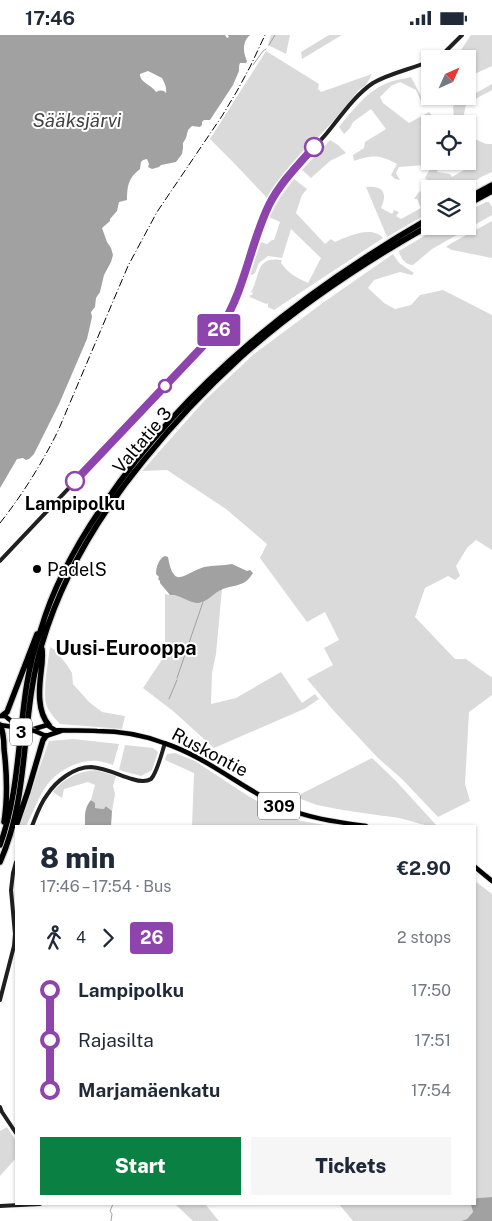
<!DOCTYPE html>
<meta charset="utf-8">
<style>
:root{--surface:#fff;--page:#f6f6f7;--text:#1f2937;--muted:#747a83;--accent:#0b8043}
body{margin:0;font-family:"Public Sans",sans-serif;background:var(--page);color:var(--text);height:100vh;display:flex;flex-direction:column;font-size:19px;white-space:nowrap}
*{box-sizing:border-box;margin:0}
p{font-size:16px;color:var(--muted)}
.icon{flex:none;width:28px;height:28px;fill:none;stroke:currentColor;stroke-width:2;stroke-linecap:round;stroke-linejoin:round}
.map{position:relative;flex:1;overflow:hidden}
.sheet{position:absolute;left:15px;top:790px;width:461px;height:380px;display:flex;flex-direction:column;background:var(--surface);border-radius:0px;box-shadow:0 1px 4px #0004}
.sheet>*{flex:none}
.badge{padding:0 10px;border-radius:4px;font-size:18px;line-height:32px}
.needle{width:32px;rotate:45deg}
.tools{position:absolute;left:421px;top:15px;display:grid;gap:10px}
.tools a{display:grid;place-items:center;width:55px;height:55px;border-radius:0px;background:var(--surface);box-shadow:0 1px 4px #0004;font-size:25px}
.map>.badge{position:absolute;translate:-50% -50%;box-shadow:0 0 0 2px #fff}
.legs{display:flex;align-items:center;gap:8px;height:55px;padding:0 25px;font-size:16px}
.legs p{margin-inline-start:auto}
.overview{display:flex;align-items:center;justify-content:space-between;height:85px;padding:0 25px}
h1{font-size:28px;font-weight:800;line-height:38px}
.button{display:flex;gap:10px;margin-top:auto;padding:10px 25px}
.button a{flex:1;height:58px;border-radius:0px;background:var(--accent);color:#fff;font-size:20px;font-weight:800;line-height:58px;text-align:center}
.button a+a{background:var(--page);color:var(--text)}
ul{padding:0 25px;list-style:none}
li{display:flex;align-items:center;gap:18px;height:50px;font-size:19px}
li i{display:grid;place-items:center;width:8px;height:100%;margin:0 6px;background:currentColor}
li i::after{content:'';width:12px;height:12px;margin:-6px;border:4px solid;border-radius:50%;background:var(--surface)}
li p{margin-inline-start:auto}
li:first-child i{background:linear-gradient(#0000 50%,currentColor 0)}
li:last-child i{background:linear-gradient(currentColor 50%,#0000 0)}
.status{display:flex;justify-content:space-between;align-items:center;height:35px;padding:0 25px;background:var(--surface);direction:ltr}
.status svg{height:14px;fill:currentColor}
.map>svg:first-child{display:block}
.green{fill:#dadada}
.water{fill:#a1a1a1;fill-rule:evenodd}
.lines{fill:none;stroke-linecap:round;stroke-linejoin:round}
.stream{stroke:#a1a1a1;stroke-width:1}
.primary-casing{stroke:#dbdbdb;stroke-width:6}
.highway-casing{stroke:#dbdbdb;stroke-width:8}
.secondary{stroke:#202020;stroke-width:4}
.primary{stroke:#000;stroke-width:4.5}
.highway{stroke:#000;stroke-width:5.5}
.rail{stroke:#000;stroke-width:1;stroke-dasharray:8 2.5 1 2.5;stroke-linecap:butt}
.primary-bridge-casing{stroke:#dbdbdb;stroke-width:6;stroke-linecap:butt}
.primary-bridge{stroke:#000;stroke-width:4.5}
.line-1-casing{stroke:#fff;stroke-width:11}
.line-1{stroke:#8e44ad;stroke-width:8}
.stop-1-dot{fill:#fff;stroke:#8e44ad;stroke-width:2.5}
.poi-dot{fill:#000;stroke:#fff;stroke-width:2}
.labels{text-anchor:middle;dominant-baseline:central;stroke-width:4;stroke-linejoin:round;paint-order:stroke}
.shield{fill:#fff;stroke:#4c4c4c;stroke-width:1}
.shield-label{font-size:16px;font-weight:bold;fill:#000}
.street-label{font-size:18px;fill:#000;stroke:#fff}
.stop-label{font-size:18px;font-weight:bold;fill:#000;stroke:#fff}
.poi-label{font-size:18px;fill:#000;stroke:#fff;text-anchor:start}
.water-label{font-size:19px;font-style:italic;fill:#424242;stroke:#fff}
.quarter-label{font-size:20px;font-weight:bold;fill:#000;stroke:#fff}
</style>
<div class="status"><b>17:46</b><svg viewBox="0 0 49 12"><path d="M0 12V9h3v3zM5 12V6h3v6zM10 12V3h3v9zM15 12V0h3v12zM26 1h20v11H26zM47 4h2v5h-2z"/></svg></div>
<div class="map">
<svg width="492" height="1186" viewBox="0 0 492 1186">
<rect width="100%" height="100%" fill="#fff"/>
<path class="green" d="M271,0H290L286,19L268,10Z
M329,0H342L302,24L301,17Z
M471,0H492V31L468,42V24H458L457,21Z
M266,16L319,49L318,54L321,57L372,39L366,50L359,55L336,83L297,125L278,147L269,165L233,127L210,104Z
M411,42L423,65L421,66L416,55L400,47L391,51L380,62L383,68L409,88L429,77L434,83L420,92L430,101V120L427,122L433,130H438L439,132L437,137L450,139L452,142L469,132L467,126H468V101L486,109H492V137L479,143L468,154H430V177L387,202L366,152C383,150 388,158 381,173L392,179L394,175L399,177L396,181L401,184L421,173L417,164H414L418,158L428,151L427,145L425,143L430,134L424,130L399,132L396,138L400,145L395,144L391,140L397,129C381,120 372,119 354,126L353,120L364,113L365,107L386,94L371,74L353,87L350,93L344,99L339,92C352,76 365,58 385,49C393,45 403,44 411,42Z
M492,49V55L466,69L462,89H459L454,84L453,71Z
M330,105L338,110L346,118L330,126L311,143L302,135Z
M294,144L307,154L302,160L296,178L325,209L331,204L335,207C348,201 372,190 383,203L274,275L268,272V268L266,269L250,262V260H252L253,258L251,257C261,240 255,221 282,225L281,228C288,238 297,243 308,248L321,223L291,194L282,223L268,221L259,228L255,238L252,240L250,239L261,207L267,209L272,205H274L280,187L269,182L281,161Z
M486,167H489L492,172V180L432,214L413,230C405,230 401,223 399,217V216L441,191H468V176Z
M492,186V223L452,215L446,212L450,209Z
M393,219L399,228L414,238L412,240L400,237L374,245L368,253L384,268L395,274L411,270L420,260L443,255L492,280V515L476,505L467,513L456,531L460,541L455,545L448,541L425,553L415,582L455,624H466L491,642L492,641V660L469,677L465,749L470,766L438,782L402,744L378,723L333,675L307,644L333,630L324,613L339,605L325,577L307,587L260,523L267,509L226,474L167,435L142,436L205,365L254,319L324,267Z
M222,554L216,619L212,638L211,669L236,663L281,637L302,668L315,659L319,664L304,674L214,713L173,676L143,653L165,620V559C172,561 178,560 184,562C190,565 194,566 201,568Z
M50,612L55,615L67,630L72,638L73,649L89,667L102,677L125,681L122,694L60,689C54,683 49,677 46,669C43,656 48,626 50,612Z
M73,704L119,709L113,730C108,728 103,727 98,726C80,724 58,735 47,750C38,762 33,778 26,791H19L49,706Z
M125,710L153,713L158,717L152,735L141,741L119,735Z
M175,718L195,726L242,757L277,778L301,786L331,791H192L194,738L165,725L167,719Z
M372,723L396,746L437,791C422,791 413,786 399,783C372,779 344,776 317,770C310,768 302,764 295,762Z
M96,735L116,741L113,751L115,759L112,776L107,771L104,774L95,773L93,766L91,765L95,750L88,747L64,754L62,763L53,757C64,743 78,736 96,735Z
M475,846L492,859V1162L477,1163L475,1165Z
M7,1092L16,1106V1123L0,1141V1096Z
M175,1169H205L219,1186H193Z
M339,1169H473L471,1170L473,1177L467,1184L461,1186H353Z"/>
<path class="water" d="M0,0H225L227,3L229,2L228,0H250C242,7 243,17 247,26L246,28H240L239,31V36L233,50L210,85H204L202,87V90L200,92L192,91L188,95L186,103L183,108V113L182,119L176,127L161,130L159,132L152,134L148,132L149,129L147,124L143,125L141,127L140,134C128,143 127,152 127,165L119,167L117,176L110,184V186L102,193L107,207L111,213L113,220L111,227L104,240L100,257L96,263L95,272L91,277L92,282L87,304L59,369L34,419L29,424L26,425L23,423L17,424L0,453ZM148,36L162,43C164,47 167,52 166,58C163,55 161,55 156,57C152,50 140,48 140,39Z
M165,521L168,522C174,556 184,538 204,532C213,530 223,531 232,529L247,536L250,535L253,538C251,541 248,545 245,547C239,551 230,551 223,554C215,557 207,567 199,568C188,568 180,559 170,560L160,548V546L158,544L159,542L156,539C156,532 159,523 165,521Z
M91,765L95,768V773L104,774L106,771L112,776L111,791H85C85,781 84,773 91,765Z
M492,1162V1186H461L467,1184L473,1177L471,1170L473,1169H475V1165L477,1163Z"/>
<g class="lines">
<path class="stream" d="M269,10L275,0
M253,30L263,16L266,14
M177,643L203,567
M169,664L177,645
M111,1186L112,1179L110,1176L113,1169"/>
<defs>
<path id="primary" d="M0,681H5L15,689
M0,690L14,692
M34,694L47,690L55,695C69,696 83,695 97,696C120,696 143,700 164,708C206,722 239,751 278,770C306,783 336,787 366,791
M35,696L46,701L61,696
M475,832L492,846"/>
<path id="highway" d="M468,163L492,150
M468,169L492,156
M42,614C43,622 42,630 41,637C39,654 37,677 49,690
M3,680L7,677L37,599
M0,690C4,698 4,706 4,714C7,739 8,762 4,787
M16,791L28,756L43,705L46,701
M0,810C19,758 18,702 27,648C30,630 35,611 41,594C54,549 78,507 104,469C187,347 303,256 430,183
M0,827C31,758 20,680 42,609C62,541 99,480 144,425C173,389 206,354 241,322C298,271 363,228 430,190"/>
</defs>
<use href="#primary" class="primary-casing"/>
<use href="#highway" class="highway-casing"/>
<path class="secondary" d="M435,24L446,16L462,0
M0,526L221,292C241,261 249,221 262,186C276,151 303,126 327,98C341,81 355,60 373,48C390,38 412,34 430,26
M32,791C36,781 40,769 47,760C56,746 74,732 91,732C105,733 119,740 132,744C138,746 145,748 151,744C157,738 162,717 165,708
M0,965L14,911L15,899L11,855L13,838L16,827
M0,1072L2,1077L16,1098
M0,1171L40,1169"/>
<use href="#primary" class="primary"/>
<use href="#highway" class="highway"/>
<path class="rail" d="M0,488C23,459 42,428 58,396L128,231L157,177L222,81L237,56L250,32L265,0"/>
<defs>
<path id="primary-bridge" d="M14,692L35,696"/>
</defs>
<use href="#primary-bridge" class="primary-bridge-casing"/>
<use href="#primary-bridge" class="primary-bridge"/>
</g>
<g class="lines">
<defs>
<path id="line-1" d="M75,446L221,292C245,255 250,209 269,170C280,148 298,130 314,112"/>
</defs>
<use href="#line-1" class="line-1-casing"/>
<use href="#line-1" class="line-1"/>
</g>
<g class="stop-1-dot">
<circle cx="314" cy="112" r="9"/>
<circle cx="165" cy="351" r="6"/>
<circle cx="75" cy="446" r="9"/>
</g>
<circle class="poi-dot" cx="37" cy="534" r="5"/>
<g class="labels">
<g class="shield">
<rect x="10" y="683.5" width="22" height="27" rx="4"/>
<rect x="258" y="757.5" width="42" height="27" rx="4"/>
</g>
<g class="shield-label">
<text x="21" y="697">3</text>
<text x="279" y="771">309</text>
</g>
<g class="street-label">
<text transform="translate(142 405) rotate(-50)">Valtatie 3</text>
<text transform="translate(210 717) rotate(28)">Ruskontie</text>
</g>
<g class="stop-label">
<text x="75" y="468">Lampipolku</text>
</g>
<g class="poi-label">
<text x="47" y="534">PadelS</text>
</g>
<g class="water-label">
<text x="77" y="85">Sääksjärvi</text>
</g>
<g class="quarter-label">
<text x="126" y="613">Uusi-Eurooppa</text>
</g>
</g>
</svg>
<div class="tools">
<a><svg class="needle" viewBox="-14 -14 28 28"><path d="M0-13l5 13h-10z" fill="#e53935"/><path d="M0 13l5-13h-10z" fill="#747a83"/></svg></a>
<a><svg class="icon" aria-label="locate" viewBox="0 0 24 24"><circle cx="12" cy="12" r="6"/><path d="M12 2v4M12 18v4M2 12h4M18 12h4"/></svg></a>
<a><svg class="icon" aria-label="layers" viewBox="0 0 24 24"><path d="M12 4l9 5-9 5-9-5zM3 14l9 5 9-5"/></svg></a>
</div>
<b class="badge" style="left:219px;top:295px;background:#8e44ad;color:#fff">26</b>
<section class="sheet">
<div class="overview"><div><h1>8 min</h1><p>17:46 – 17:54 · Bus</p></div><b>€2.90</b></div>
<div class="legs"><svg class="icon" aria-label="walk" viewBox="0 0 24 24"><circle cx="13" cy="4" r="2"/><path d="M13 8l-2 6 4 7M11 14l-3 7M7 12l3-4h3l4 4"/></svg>4<svg class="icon" aria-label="forward" viewBox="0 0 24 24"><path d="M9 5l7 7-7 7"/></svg><b class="badge" style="background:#8e44ad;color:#fff">26</b><p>2 stops</p></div>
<ul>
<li><i style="color:#8e44ad"></i><b>Lampipolku</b><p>17:50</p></li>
<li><i style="color:#8e44ad"></i><span>Rajasilta</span><p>17:51</p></li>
<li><i style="color:#8e44ad"></i><b>Marjamäenkatu</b><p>17:54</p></li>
</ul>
<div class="button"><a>Start</a><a>Tickets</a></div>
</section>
</div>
